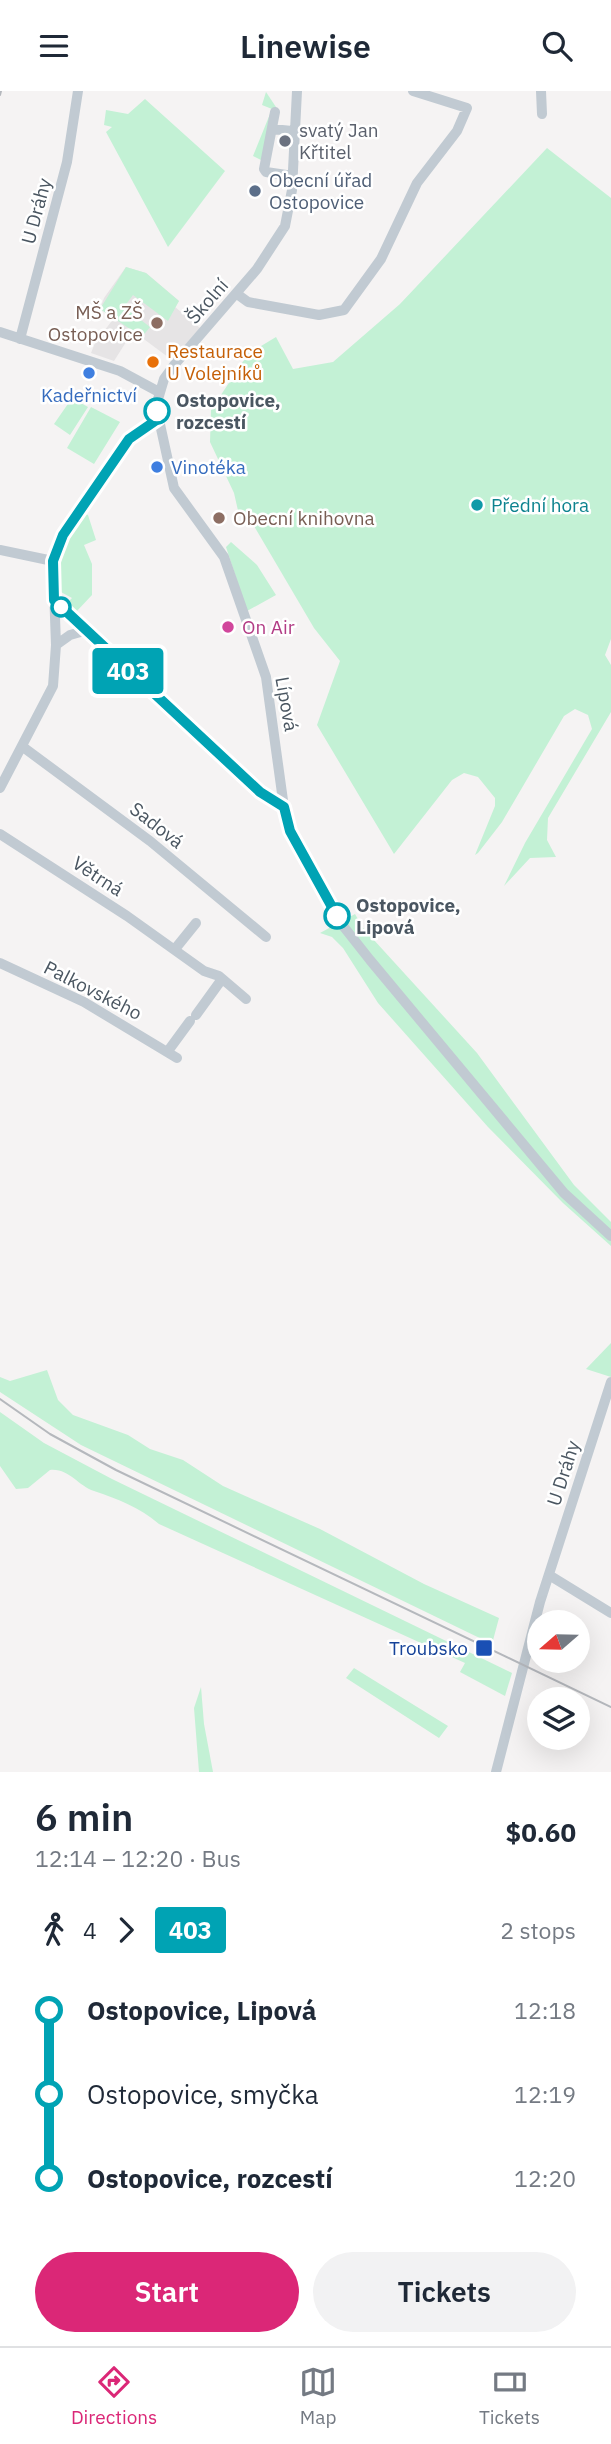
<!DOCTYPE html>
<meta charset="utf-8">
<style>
:root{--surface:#fff;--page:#f2f2f3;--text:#1f2937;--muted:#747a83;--line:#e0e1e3;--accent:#db2777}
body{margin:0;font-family:"IBM Plex Sans",sans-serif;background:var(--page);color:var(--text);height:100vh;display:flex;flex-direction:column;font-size:26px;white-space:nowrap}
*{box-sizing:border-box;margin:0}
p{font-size:23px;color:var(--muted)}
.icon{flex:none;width:38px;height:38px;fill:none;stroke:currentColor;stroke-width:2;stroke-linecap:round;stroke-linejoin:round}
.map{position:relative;height:1681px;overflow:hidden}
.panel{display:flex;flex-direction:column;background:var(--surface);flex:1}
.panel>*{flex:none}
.badge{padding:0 14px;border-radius:5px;font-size:24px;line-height:46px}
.needle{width:46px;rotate:250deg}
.tools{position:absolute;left:527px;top:1519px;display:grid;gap:14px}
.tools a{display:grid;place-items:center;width:63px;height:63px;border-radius:50%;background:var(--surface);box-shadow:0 7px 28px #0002;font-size:35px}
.map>.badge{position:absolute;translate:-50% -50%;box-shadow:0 0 0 4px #fff}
.legs{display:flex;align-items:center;gap:10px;height:77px;padding:0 35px;font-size:23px}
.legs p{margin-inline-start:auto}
.summary{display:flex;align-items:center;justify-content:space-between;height:119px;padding:0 35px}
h1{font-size:38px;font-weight:600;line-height:52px}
.primary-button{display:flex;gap:14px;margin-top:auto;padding:14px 35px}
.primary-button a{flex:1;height:80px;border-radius:42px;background:var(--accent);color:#fff;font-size:28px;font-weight:600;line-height:80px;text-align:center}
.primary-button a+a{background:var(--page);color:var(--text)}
ul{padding:0 35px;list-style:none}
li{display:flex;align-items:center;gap:24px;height:84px;font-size:26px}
li i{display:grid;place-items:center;width:10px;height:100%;margin:0 9px;background:currentColor}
li i::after{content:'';width:18px;height:18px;margin:-9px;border:5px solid;border-radius:50%;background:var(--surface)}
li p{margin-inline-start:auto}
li:first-child i{background:linear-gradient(#0000 50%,currentColor 0)}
li:last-child i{background:linear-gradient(currentColor 50%,#0000 0)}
header{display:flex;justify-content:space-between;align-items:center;height:91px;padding:0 35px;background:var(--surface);font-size:32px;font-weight:600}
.menu{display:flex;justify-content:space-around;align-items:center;height:98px;border-top:2px solid var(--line);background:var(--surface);font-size:19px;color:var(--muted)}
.menu a{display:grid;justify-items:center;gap:4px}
.menu .active{color:var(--accent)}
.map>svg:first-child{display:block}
.education{fill:#e6e4e5}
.green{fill:#c3f1d5}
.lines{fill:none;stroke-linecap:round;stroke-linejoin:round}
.minor{stroke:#c1cad2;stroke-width:10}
.rail{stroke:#b5b8bd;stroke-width:2}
.line-1-casing{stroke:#fff;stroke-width:16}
.line-1{stroke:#00a3b4;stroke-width:10}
.worship-dot{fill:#6b7280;stroke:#fff;stroke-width:2.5}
.service-dot{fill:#5c6f8a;stroke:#fff;stroke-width:2.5}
.education-dot{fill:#8d6e63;stroke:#fff;stroke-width:2.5}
.food-dot{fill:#e8710a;stroke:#fff;stroke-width:2.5}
.shop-dot{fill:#3f7fe0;stroke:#fff;stroke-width:2.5}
.stop-1-dot{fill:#fff;stroke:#00a3b4;stroke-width:3.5}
.culture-dot{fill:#0f9aa8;stroke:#fff;stroke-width:2.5}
.hotel-dot{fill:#d1479c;stroke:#fff;stroke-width:2.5}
.transit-dot{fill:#1a4fb4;stroke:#fff;stroke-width:2.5}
.labels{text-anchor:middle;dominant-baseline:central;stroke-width:5;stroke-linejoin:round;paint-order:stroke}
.worship-label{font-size:19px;fill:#5b616d;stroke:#fff;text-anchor:start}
.service-label{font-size:19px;fill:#4e5e75;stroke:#fff;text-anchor:start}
.street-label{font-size:19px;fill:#4a5661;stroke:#fff}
.education-label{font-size:19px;fill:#785e54;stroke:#fff;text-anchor:end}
.food-label{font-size:19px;fill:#c56008;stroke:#fff;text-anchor:start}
.shop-label{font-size:19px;fill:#366cbe;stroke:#fff}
.stop-label{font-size:19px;font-weight:bold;fill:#4a5661;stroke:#fff;text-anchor:start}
.culture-label{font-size:19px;fill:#0d838f;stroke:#fff;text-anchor:start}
.hotel-label{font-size:19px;fill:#b23c85;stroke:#fff;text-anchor:start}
.transit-label{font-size:19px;fill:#164399;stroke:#fff;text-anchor:end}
</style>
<header><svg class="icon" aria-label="menu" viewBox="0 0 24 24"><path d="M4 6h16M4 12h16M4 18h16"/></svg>Linewise<svg class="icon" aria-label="search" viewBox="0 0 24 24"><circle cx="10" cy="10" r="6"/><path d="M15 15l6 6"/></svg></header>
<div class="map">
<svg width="611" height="1681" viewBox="0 0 611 1681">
<rect width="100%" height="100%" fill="#f5f3f3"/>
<path class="education" d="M126,176L146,182L179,210L175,216L200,237L172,269L133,240L114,270L91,262L95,252L114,227L100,218L104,207Z"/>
<path class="green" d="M266,1L276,16L263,70L253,65L272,18L262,14Z
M145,8L225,80L168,156L106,41L112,36L104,34L106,19L128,23Z
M547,57L611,107V548L605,564L611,574V621L548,727L547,749L556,766L530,767L504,795L525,752L592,638L588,624L575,618L564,625L502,731L478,762L475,764L495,715V707L478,686L464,682L452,689L394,763L317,634L340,570L314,537L247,423L239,424L234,402L210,351L211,319L248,263L276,246L293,278L333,271L400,213Z
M126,176L146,182L179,210L168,230L133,204L124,216L150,236L142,246L100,218Z
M72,307L88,316L70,344L54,333Z
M91,316L120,331L94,373L67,357Z
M83,422L88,424L96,449L84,454L92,473V504L76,521L67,512L72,507L59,500L62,459Z
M231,451L257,474L276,504L247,520L226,456Z
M355,823L363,837L477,962L574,1094L611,1131V1155L563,1112L488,1036L378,912L343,857L332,846L320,842Z
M611,1252V1286L586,1278Z
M47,1279L58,1309L73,1324L128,1344L150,1358L183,1369L223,1395L320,1438L424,1493L499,1527L492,1553L81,1354L0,1301V1286L10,1290Z
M0,1321L44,1352L112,1388L512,1582L505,1605L460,1581L465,1572L159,1433C139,1416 118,1408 94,1400C78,1395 69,1377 50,1379L28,1397L16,1398L0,1375Z
M354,1577L448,1635L439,1647L346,1587Z
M201,1596L204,1633L213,1681H199L194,1617Z"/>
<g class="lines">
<path class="minor" d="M297,0L292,99L285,135L257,178L175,273L164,288L156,315L174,397L224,466L266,586L285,724L290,740L340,831L370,869L564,1102L611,1145
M541,0L542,23
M275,21L264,78L266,81L293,85
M272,38L292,40
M237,203L248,211L319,224L344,219L381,168L417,92L457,40L467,17L413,0
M0,241L120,280L159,301
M20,248L67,71L78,0
M0,459L53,470
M54,509L260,701L283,716
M56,554L70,544L84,540
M23,656L150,750L266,846
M0,697L53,595L56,554L53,470L56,457L129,348L158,328
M0,743L127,825L204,880L219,885L246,908
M175,858L196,832
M0,872L84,911L177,967
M196,924L222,888
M168,960L190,930
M549,1484L611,1522
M496,1681L540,1511L611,1291"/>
<path class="rail" d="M0,4L1,0
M0,1308L50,1343L116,1379L611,1616"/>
</g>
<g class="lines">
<defs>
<path id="line-1" d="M157,320L158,328L129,348L63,444L53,470L54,509L260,701L284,716L290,740L337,825"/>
</defs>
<use href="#line-1" class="line-1-casing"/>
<use href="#line-1" class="line-1"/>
</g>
<circle class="worship-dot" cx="285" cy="50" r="7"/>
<circle class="service-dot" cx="255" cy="100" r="7"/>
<g class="education-dot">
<circle cx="157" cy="232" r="7"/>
<circle cx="219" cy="427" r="7"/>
</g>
<circle class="food-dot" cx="153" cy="271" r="7"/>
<g class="shop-dot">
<circle cx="89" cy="282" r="7"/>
<circle cx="157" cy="376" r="7"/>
</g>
<g class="stop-1-dot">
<circle cx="157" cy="320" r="12"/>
<circle cx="61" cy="516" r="9"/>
<circle cx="337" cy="825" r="12"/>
</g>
<circle class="culture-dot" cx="477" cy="414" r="7"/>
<circle class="hotel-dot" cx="228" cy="536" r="7"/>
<rect class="transit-dot" x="475" y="1548" width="18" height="18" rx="3.5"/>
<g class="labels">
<g class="worship-label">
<text x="299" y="39">svatý Jan<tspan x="299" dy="22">Křtitel</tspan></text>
</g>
<g class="service-label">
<text x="269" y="89">Obecní úřad<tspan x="269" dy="22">Ostopovice</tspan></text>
</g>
<g class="street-label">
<text transform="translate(36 120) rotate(-75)">U Dráhy</text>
<text transform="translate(207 210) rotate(-49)">Školní</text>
<text transform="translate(287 613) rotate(80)">Lípová</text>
<text transform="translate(157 734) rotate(38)">Sadová</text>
<text transform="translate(98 785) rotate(33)">Větrná</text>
<text transform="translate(93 899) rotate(27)">Palkovského</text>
<text transform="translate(563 1382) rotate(-72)">U Dráhy</text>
</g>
<g class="education-label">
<text x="143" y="221">MŠ a ZŠ<tspan x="143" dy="22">Ostopovice</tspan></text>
<text x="233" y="427" text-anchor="start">Obecní knihovna</text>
</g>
<g class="food-label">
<text x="167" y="260">Restaurace<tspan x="167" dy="22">U Volejníků</tspan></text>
</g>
<g class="shop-label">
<text x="89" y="304">Kadeřnictví</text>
<text x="171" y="376" text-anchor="start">Vinotéka</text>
</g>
<g class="stop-label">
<text x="176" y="309">Ostopovice,<tspan x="176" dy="22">rozcestí</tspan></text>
<text x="356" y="814">Ostopovice,<tspan x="356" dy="22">Lipová</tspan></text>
</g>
<g class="culture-label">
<text x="491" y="414">Přední hora</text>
</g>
<g class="hotel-label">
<text x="242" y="536">On Air</text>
</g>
<g class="transit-label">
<text x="468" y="1557">Troubsko</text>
</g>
</g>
</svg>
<div class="tools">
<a><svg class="needle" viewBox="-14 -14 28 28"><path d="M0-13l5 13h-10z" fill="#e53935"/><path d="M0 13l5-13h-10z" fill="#747a83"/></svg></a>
<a><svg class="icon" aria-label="layers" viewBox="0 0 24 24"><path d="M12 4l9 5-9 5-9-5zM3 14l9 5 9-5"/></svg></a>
</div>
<b class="badge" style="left:128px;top:580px;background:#00a3b4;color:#fff">403</b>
</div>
<section class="panel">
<div class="summary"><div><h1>6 min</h1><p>12:14 – 12:20 · Bus</p></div><b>$0.60</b></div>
<div class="legs"><svg class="icon" aria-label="walk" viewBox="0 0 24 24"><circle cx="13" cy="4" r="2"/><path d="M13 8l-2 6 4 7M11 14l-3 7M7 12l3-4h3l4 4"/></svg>4<svg class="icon" aria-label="forward" viewBox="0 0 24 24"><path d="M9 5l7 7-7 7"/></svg><b class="badge" style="background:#00a3b4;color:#fff">403</b><p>2 stops</p></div>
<ul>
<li><i style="color:#00a3b4"></i><b>Ostopovice, Lipová</b><p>12:18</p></li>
<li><i style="color:#00a3b4"></i><span>Ostopovice, smyčka</span><p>12:19</p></li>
<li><i style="color:#00a3b4"></i><b>Ostopovice, rozcestí</b><p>12:20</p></li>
</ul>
<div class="primary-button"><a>Start</a><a>Tickets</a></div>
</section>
<nav class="menu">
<a class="active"><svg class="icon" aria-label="directions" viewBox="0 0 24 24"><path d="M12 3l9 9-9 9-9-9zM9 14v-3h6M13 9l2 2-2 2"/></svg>Directions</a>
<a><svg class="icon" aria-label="map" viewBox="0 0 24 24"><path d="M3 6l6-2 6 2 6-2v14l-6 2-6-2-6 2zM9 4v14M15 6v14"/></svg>Map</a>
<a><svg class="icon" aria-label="tickets" viewBox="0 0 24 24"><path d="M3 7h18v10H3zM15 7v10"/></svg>Tickets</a>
</nav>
